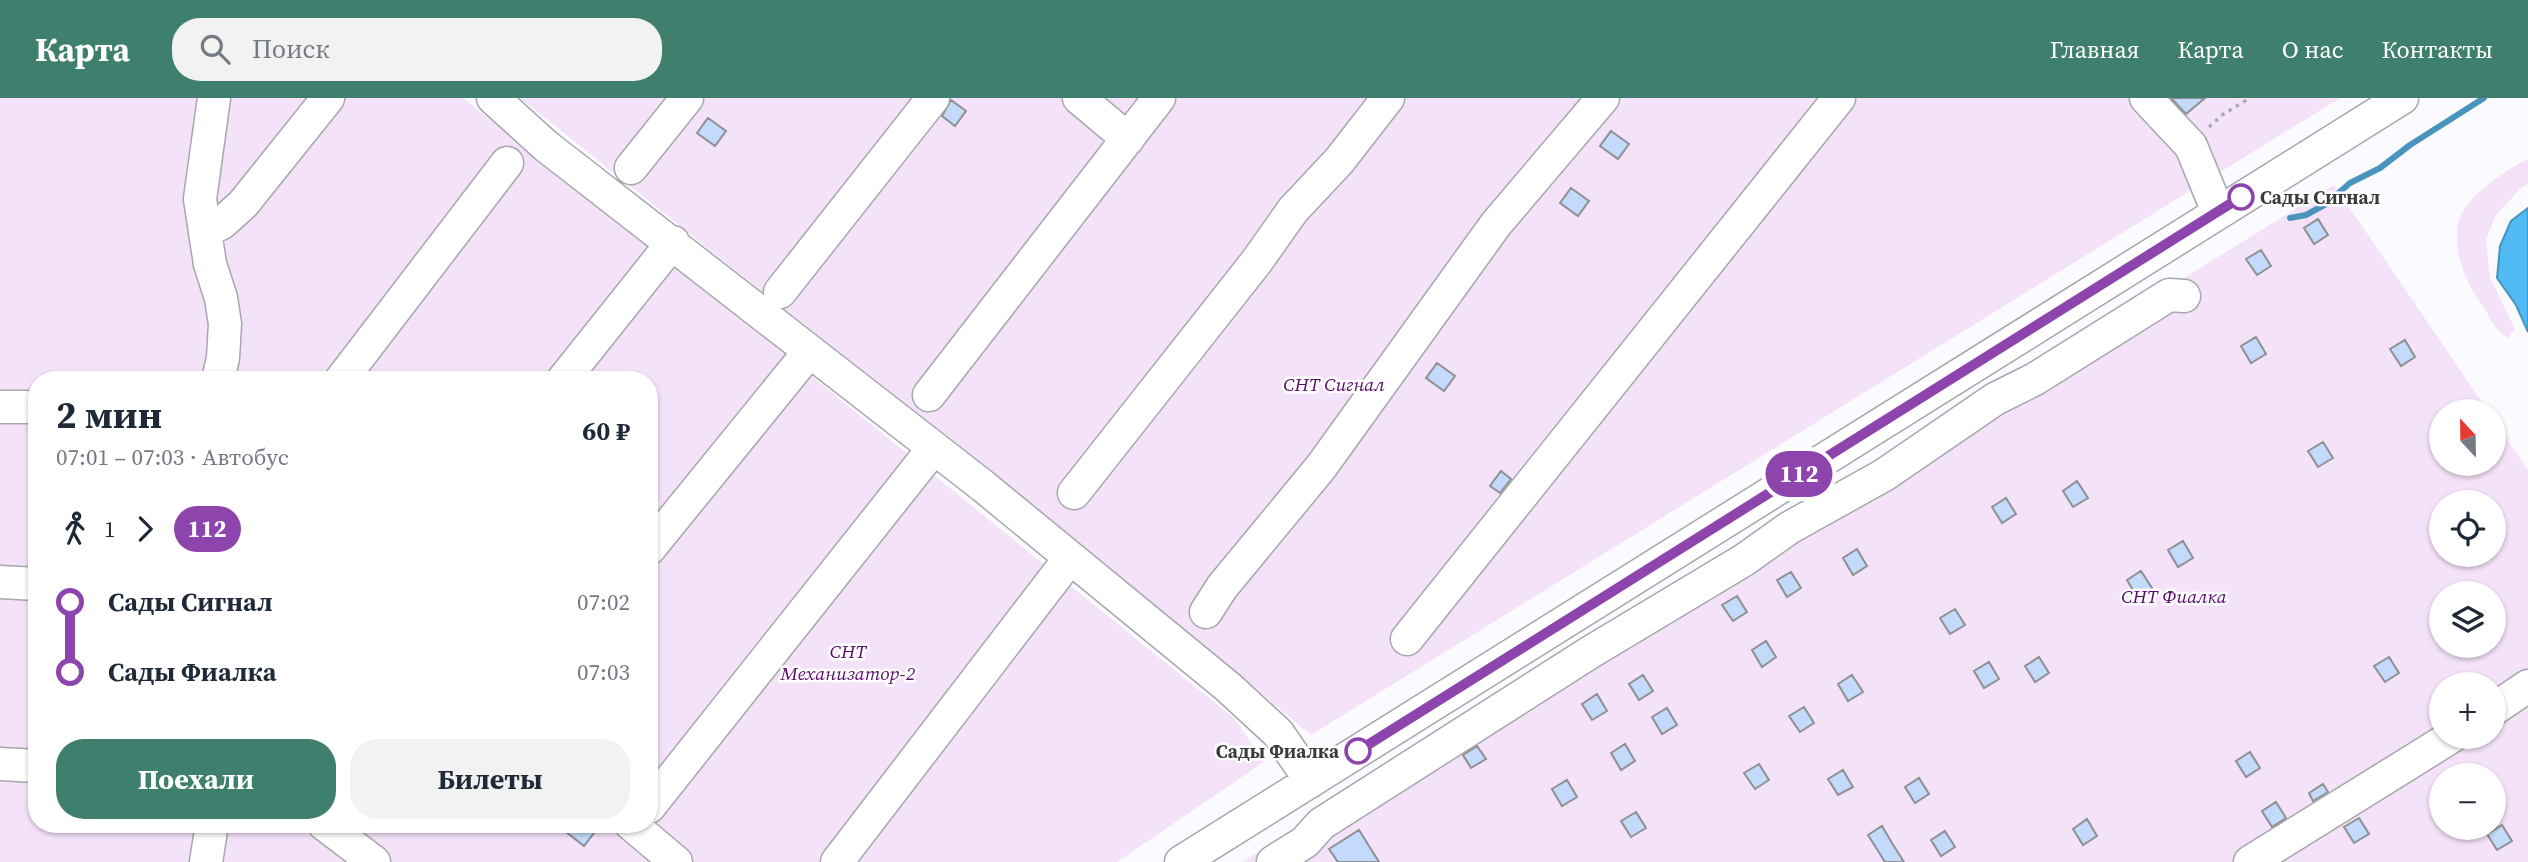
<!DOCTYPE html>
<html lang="ru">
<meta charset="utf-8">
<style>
:root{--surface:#fff;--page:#f2f2f3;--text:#1f2937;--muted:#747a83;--accent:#3f7f6d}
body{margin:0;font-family:"Source Serif 4",serif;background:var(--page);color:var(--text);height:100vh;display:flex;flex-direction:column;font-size:26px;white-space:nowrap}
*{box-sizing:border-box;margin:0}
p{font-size:23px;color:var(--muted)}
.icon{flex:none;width:38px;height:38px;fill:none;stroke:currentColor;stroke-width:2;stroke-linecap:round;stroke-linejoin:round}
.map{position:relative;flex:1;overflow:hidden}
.drawer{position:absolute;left:28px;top:273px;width:630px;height:462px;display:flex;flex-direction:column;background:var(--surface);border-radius:28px;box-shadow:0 2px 5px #0004}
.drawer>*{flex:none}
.badge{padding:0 14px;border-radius:23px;font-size:24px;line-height:46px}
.needle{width:46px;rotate:338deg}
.controls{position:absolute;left:2429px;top:301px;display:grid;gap:14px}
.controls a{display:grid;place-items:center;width:77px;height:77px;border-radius:50%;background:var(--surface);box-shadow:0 2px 5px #0004;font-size:35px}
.map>.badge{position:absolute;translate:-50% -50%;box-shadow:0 0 0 4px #fff}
.legs{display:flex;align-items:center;gap:10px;height:77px;padding:0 28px;font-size:23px}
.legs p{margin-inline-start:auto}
.summary{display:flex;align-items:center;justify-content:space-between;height:119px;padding:0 28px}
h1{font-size:38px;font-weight:700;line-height:52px}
.cta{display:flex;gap:14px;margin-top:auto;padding:14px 28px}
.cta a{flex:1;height:80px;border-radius:28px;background:var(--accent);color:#fff;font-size:28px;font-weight:700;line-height:80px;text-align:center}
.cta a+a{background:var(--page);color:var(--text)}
ul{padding:0 28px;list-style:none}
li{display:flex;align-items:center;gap:24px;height:70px;font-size:26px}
li i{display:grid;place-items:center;width:10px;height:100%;margin:0 9px;background:currentColor}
li i::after{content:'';width:18px;height:18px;margin:-9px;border:5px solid;border-radius:50%;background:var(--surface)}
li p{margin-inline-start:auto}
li:first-child i{background:linear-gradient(#0000 50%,currentColor 0)}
li:last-child i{background:linear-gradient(currentColor 50%,#0000 0)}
header{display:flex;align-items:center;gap:42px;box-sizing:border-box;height:98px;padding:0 35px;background:var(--accent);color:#fff}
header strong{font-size:33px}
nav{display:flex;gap:38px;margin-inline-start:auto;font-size:24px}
.search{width:490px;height:63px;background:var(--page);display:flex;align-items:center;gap:18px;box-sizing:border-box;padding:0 24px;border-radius:28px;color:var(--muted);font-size:26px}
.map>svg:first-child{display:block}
.green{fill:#f4e2f9;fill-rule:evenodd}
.water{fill:#4fbaf3;stroke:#4994bc;stroke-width:2}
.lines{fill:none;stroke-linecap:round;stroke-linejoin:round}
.stream{stroke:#4994bc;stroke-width:6}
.building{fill:#c3dafa;stroke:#8e9094;stroke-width:2}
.minor-casing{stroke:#a6a7ab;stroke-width:35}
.path{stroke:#aaaaad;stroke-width:3.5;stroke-dasharray:3.5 5;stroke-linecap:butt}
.minor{stroke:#fff;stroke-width:32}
.line-1-casing{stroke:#fff;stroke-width:16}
.line-1{stroke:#8e44ad;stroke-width:10}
.stop-1-dot{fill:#fff;stroke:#8e44ad;stroke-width:3.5}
.labels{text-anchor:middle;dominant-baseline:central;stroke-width:5;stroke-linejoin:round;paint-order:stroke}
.stop-label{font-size:19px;font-weight:bold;fill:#3b3b3d;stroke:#fff;text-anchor:start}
.park-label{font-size:19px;font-style:italic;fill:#5a0b6c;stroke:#fff}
</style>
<header>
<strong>Карта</strong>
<div class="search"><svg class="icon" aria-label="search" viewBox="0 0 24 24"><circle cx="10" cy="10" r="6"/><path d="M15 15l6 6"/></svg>Поиск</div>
<nav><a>Главная</a><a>Карта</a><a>О нас</a><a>Контакты</a></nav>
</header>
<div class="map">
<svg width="2528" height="764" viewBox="0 0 2528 764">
<rect width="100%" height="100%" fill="#fafaff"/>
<path class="green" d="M0,0H463L768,243L1234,620L1264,664L1117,764H0ZM37,282H649V726H37Z
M520,0H2340L1311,637L1186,533Z
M2528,61V86L2522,89L2495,118L2486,142L2490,180L2515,231L2508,240C2491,228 2493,223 2482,207C2466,185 2453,154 2458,125C2464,99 2506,72 2528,61Z
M2334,87L2488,313H2441V366H2494V322L2528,372V764H1242ZM2441,404H2494V457H2441ZM2441,495H2494V548H2441ZM2441,586H2494V639H2441ZM2441,677H2494V730H2441Z"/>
<path class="water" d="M2528,110V234L2516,207L2497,180L2500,148L2511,123Z"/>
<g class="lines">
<path class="stream" d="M2290,120L2306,117L2326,106L2350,85L2380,70L2410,47L2484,0"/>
</g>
<path class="building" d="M2171,0H2205L2186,16Z
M951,2L966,13L955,28L942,18Z
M708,20L726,33L715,48L697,35Z
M1611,33L1629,46L1618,61L1600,48Z
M1571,90L1589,103L1578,118L1560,105Z
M2318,121L2328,137L2314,146L2304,130Z
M2261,152L2271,168L2257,177L2246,161Z
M2256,239L2266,256L2251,265L2241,248Z
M2405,242L2415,259L2401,268L2390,251Z
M1437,265L1455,278L1444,293L1426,280Z
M2323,344L2333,360L2318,369L2308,353Z
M1501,373L1511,381L1500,395L1490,388Z
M2077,383L2088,400L2073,409L2063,393Z
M2006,400L2016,416L2002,425L1992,409Z
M2183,443L2193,460L2178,469L2168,452Z
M1857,451L1867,468L1853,477L1843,460Z
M2141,473L2152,490L2137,499L2127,482Z
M1791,474L1801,490L1787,499L1777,482Z
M1737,498L1747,514L1733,523L1722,507Z
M1955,511L1965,527L1950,536L1940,520Z
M1766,543L1776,559L1762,569L1752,552Z
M2039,559L2049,575L2035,584L2025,568Z
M2389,559L2399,575L2385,584L2374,568Z
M1989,564L1999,581L1984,590L1974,573Z
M1643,577L1653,593L1639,602L1629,586Z
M1852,577L1863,594L1848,603L1838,586Z
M1597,596L1607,613L1592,622L1582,606Z
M1804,609L1814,625L1800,634L1789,618Z
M1667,610L1677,627L1662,636L1652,619Z
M1625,646L1635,663L1621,672L1611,655Z
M1477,648L1486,661L1471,670L1463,657Z
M2250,654L2260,670L2246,679L2236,663Z
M1759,666L1769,682L1755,691L1744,675Z
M1843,672L1853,689L1838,697L1828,681Z
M1919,680L1929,696L1915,705L1905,689Z
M1567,682L1577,699L1562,708L1552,691Z
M2323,686L2328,694L2313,703L2309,695Z
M2276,704L2286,720L2272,729L2262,713Z
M1636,714L1646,730L1631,739L1621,723Z
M2359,720L2369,736L2354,745L2344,729Z
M2087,721L2097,738L2083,747L2073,731Z
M556,726H582L594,735L584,748Z
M2502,727L2512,743L2497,752L2487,736Z
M1882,728L1892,745L1904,764H1885L1868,737Z
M1359,732L1379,764H1338L1329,751Z
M1945,733L1955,749L1941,758L1931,742Z"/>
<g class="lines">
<defs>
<path id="minor" d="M214,0L200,101L210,166L221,200L225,226L223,260L218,282
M493,0L546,48L983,388L1228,589L1278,635L1311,683
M1079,0L1128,41
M2146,0L2191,48L2218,114
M631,70L687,0
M205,133L222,125L243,106L328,0
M780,194L933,0
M341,282L507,65
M563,282L673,144
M929,297L1159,0
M0,309H37
M1074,395L1257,163L1293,112L1339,63L1388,0
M649,451L809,254
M0,484L37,486
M1206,514L1222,489L1321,369L1496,126L1603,0
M1407,541L1839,0
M2494,611L2528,588
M0,666L37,668
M649,709L933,351
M324,726L374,764
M631,726L676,764
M206,764L212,726
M837,764L1070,460
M1181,764L2402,0
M1273,764L1305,744L1321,726L1589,555L1744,462L1789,430L1884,377L1995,301L2035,281L2169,197L2184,198
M2250,764L2451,639"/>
</defs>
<use href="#minor" class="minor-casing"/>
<path class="path" d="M2209,29L2222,17L2250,0"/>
<use href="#minor" class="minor"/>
</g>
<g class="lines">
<defs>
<path id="line-1" d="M1358,653L2241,99"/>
</defs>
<use href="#line-1" class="line-1-casing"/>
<use href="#line-1" class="line-1"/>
</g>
<g class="stop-1-dot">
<circle cx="2241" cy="99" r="12"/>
<circle cx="1358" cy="653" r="12"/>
</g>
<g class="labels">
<g class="stop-label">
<text x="2260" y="99">Сады Сигнал</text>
<text x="1339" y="653" text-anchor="end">Сады Фиалка</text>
</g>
<g class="park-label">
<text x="1334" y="286">СНТ Сигнал</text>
<text x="2174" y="498">СНТ Фиалка</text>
<text x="848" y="553">СНТ<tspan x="848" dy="22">Механизатор-2</tspan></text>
</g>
</g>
</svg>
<div class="controls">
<a><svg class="needle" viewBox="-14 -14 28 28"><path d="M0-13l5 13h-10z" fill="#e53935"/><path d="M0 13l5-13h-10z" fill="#747a83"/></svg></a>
<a><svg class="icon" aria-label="locate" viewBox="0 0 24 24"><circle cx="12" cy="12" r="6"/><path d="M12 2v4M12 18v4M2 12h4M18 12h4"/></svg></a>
<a><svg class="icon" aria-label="layers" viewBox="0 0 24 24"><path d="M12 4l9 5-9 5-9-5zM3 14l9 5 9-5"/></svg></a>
<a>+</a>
<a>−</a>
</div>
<b class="badge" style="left:1799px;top:376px;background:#8e44ad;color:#fff">112</b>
<section class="drawer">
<div class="summary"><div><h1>2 мин</h1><p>07:01 – 07:03 · Автобус</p></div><b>60 ₽</b></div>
<div class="legs"><svg class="icon" aria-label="walk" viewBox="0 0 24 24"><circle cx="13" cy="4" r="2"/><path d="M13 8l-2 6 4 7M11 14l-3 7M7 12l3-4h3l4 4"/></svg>1<svg class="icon" aria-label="forward" viewBox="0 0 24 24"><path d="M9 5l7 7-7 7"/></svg><b class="badge" style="background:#8e44ad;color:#fff">112</b></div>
<ul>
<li><i style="color:#8e44ad"></i><b>Сады Сигнал</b><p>07:02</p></li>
<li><i style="color:#8e44ad"></i><b>Сады Фиалка</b><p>07:03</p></li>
</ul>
<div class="cta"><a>Поехали</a><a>Билеты</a></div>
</section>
</div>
